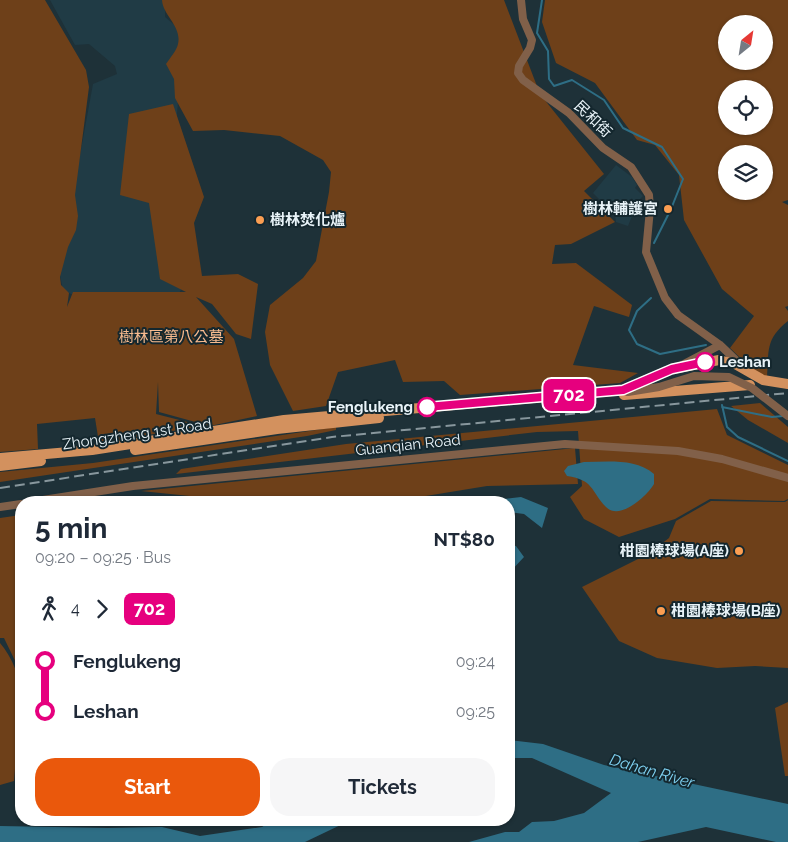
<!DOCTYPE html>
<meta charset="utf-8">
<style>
:root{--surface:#fff;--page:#f6f6f7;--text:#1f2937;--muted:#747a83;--accent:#ea580c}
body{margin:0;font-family:Raleway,"Noto Sans TC",sans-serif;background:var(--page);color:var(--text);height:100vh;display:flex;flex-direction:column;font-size:19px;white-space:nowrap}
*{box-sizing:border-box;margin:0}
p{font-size:16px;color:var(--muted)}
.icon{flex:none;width:28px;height:28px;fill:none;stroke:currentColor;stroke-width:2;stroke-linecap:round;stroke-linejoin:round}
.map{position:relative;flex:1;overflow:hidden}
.details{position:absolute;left:15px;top:496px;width:500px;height:330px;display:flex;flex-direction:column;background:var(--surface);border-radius:20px;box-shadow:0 1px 4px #0004}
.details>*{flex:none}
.badge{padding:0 10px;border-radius:8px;font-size:18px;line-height:32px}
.needle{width:32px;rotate:30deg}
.controls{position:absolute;left:718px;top:15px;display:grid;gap:10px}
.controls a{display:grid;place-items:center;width:55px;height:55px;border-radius:50%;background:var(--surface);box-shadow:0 1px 4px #0004;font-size:25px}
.map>.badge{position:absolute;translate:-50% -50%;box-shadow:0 0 0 2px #fff}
.legs{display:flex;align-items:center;gap:8px;height:55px;padding:0 20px;font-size:16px}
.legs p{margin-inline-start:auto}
.head{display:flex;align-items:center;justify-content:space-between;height:85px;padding:0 20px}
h1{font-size:28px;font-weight:700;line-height:38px}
.primary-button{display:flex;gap:10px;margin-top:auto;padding:10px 20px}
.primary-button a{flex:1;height:58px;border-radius:20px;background:var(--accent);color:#fff;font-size:20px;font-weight:700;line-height:58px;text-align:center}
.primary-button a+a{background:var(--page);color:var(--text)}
ul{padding:0 20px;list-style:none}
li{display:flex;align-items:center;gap:18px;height:50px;font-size:19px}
li i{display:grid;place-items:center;width:8px;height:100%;margin:0 6px;background:currentColor}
li i::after{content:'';width:12px;height:12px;margin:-6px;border:4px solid;border-radius:50%;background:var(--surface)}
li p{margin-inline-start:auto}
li:first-child i{background:linear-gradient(#0000 50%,currentColor 0)}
li:last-child i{background:linear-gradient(currentColor 50%,#0000 0)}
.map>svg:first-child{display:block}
.built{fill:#203b45}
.green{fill:#6e4019;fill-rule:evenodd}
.water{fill:#2e6e85}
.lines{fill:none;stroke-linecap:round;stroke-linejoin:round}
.stream{stroke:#2e6e85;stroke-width:2}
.minor{stroke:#816049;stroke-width:8}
.major{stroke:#d3915e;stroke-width:10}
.rail{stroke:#88979d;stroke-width:2;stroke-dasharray:10 5;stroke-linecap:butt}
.minor-bridge{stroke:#816049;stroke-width:8}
.line-1-casing{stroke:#fff;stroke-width:11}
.line-1{stroke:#e6007e;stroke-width:8}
.poi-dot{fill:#fb9e52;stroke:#14272e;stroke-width:2}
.stop-1-dot{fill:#fff;stroke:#e6007e;stroke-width:2.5}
.labels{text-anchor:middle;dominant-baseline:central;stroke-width:4;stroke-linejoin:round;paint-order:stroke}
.street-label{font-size:15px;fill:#e8f3f8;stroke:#14272e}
.poi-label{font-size:15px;font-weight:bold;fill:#e8f3f8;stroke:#14272e;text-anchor:end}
.park-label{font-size:15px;fill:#f7ba8e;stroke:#14272e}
.stop-label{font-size:15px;font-weight:bold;fill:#e8f3f8;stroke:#14272e;text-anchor:start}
.water-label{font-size:16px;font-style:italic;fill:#7fd1f1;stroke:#14272e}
</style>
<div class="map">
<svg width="788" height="842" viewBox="0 0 788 842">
<rect width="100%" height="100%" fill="#1e3138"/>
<path class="built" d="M50,0H165V17L184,33L169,206L184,283L178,296L77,297L63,290L59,270L93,84L117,74L115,66L89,44L75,45Z
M616,165L632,177L637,185L635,188L643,196L638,201L628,226L616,222L615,215L593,193Z"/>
<path class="green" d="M0,0H45L86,70L89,87L75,195L78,216L76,230L68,247L60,277L61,285L69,293L67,307L73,292H186L160,279L149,203L120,195L129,114L173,104L204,197L194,223L202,276L238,274L258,284L251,339L236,334L212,304L196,297L234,339L257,416L210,426L159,412L158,382L156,414L203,426L99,443L95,418L37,424L38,449L0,452Z
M162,0H504L540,94L604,174L584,191L615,222L571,244L555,245L552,264L576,263L632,305L629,317L594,306L573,365L638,373L620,383L460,395L444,381L403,382L395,360L338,372L326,406L293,411L270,365L265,332L270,305L303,278L316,261L329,192L331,172L323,160L280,136L224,130L193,131L175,98L174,79L166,64C170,58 177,50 178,44C182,26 163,16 162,0Z
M545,0H788V200L782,202L788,205V306L785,307L788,311V321C765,339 769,351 767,378L754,371L730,348L754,316L722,289L684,220L679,175L655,145L637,140L595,83L556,63L542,22ZM726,24H764V61H726ZM726,89H764V126H726ZM726,154H764V191H726Z
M760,403L788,427V443L748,420L731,406Z
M717,409L727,435L788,465V499L784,501L710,499L675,519L619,537L584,519L570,497L582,486L578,431L537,432L176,474L181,469L346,444Z
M336,427V430L307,436L0,482V472L93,463Z
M575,448L578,484L487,486L389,502H248L141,491Z
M788,500V668L755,666L717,668L657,658L619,641L582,587L648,554L669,538L676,521L711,501L785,502Z
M21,515V673L4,638H0V518Z
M0,643C12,657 21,678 21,697L14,781L0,785Z
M788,702V776H785L775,708Z"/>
<path class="water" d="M584,462C608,462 635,458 654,474V484C647,496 620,521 606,507C590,490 594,480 567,476L564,471L568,466Z
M521,497L548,508L542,528L524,514L509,512V502H478Z
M509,545L516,546L524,557L510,572Z
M509,740L543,744L604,765L788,804V842H776L706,827L638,842H469L505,832H519L532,822L554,821L584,813L611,793L532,758H509Z
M273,820H351L305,842H0V826L108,828L162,827L200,836L262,827Z"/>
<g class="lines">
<path class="stream" d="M542,0L537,33L548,51L549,79L554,86L572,80L604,100L623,128L662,147L683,179L671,209L654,243
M651,298L637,311L629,330L637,344L660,354L706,345
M722,405L727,427L738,437L788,461
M722,407L772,417L783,416"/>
<path class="minor" d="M521,0L523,19L532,40L530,48L519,66L518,73L523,80L569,113L603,148L631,167L649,195L650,209L646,252L665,298L678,315L720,345L741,365
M682,365L720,345
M30,502L133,486L565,444L678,451L722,459L788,478
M0,507L21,504"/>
<path class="major" d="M624,395L750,385
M135,450L277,429L379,418
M0,458L92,450L284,420L623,390L672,369L719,360L735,364L763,380L788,384
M0,466L41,461"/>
<path class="rail" d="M0,488L332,437L788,393"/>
<path class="minor-bridge" d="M628,392L659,387L694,376L729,377L752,388L788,416"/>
</g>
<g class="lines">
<defs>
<path id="line-1" d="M427,407L623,390L672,369L705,362"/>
</defs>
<use href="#line-1" class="line-1-casing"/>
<use href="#line-1" class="line-1"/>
</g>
<g class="poi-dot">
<circle cx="668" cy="209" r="5"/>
<circle cx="260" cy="220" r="5"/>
<circle cx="739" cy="551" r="5"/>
<circle cx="661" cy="611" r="5"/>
</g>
<g class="stop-1-dot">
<circle cx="705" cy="362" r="9"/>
<circle cx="427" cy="407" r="9"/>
</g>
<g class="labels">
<g class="street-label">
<text transform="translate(593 119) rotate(44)">民和街</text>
<text transform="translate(137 434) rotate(-8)">Zhongzheng 1st Road</text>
<text transform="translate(408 445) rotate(-6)">Guanqian Road</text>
</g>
<g class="poi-label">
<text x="658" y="209">樹林輔護宮</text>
<text x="270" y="220" text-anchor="start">樹林焚化爐</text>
<text x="729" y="551">柑園棒球場(A座)</text>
<text x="671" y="611" text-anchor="start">柑園棒球場(B座)</text>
</g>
<g class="park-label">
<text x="171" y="337">樹林區第八公墓</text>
</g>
<g class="stop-label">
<text x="719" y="362">Leshan</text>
<text x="413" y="407" text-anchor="end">Fenglukeng</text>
</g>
<g class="water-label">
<text transform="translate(652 771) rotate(16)">Dahan River</text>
</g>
</g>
</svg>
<div class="controls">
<a><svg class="needle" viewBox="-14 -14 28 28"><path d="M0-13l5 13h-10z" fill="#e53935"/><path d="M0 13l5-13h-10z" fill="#747a83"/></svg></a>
<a><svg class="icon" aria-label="locate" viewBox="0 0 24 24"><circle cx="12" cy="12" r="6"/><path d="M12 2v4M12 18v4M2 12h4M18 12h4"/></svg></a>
<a><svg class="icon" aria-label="layers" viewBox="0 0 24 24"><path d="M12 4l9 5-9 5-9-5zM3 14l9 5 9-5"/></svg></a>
</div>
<b class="badge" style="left:569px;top:395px;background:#e6007e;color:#fff">702</b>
<section class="details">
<div class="head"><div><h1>5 min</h1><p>09:20 – 09:25 · Bus</p></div><b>NT$80</b></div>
<div class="legs"><svg class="icon" aria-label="walk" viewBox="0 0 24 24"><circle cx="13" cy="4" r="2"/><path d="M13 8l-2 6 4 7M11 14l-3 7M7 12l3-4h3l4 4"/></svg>4<svg class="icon" aria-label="forward" viewBox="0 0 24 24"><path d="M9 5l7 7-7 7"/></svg><b class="badge" style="background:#e6007e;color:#fff">702</b></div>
<ul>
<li><i style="color:#e6007e"></i><b>Fenglukeng</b><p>09:24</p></li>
<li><i style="color:#e6007e"></i><b>Leshan</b><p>09:25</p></li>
</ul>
<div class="primary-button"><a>Start</a><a>Tickets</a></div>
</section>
</div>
